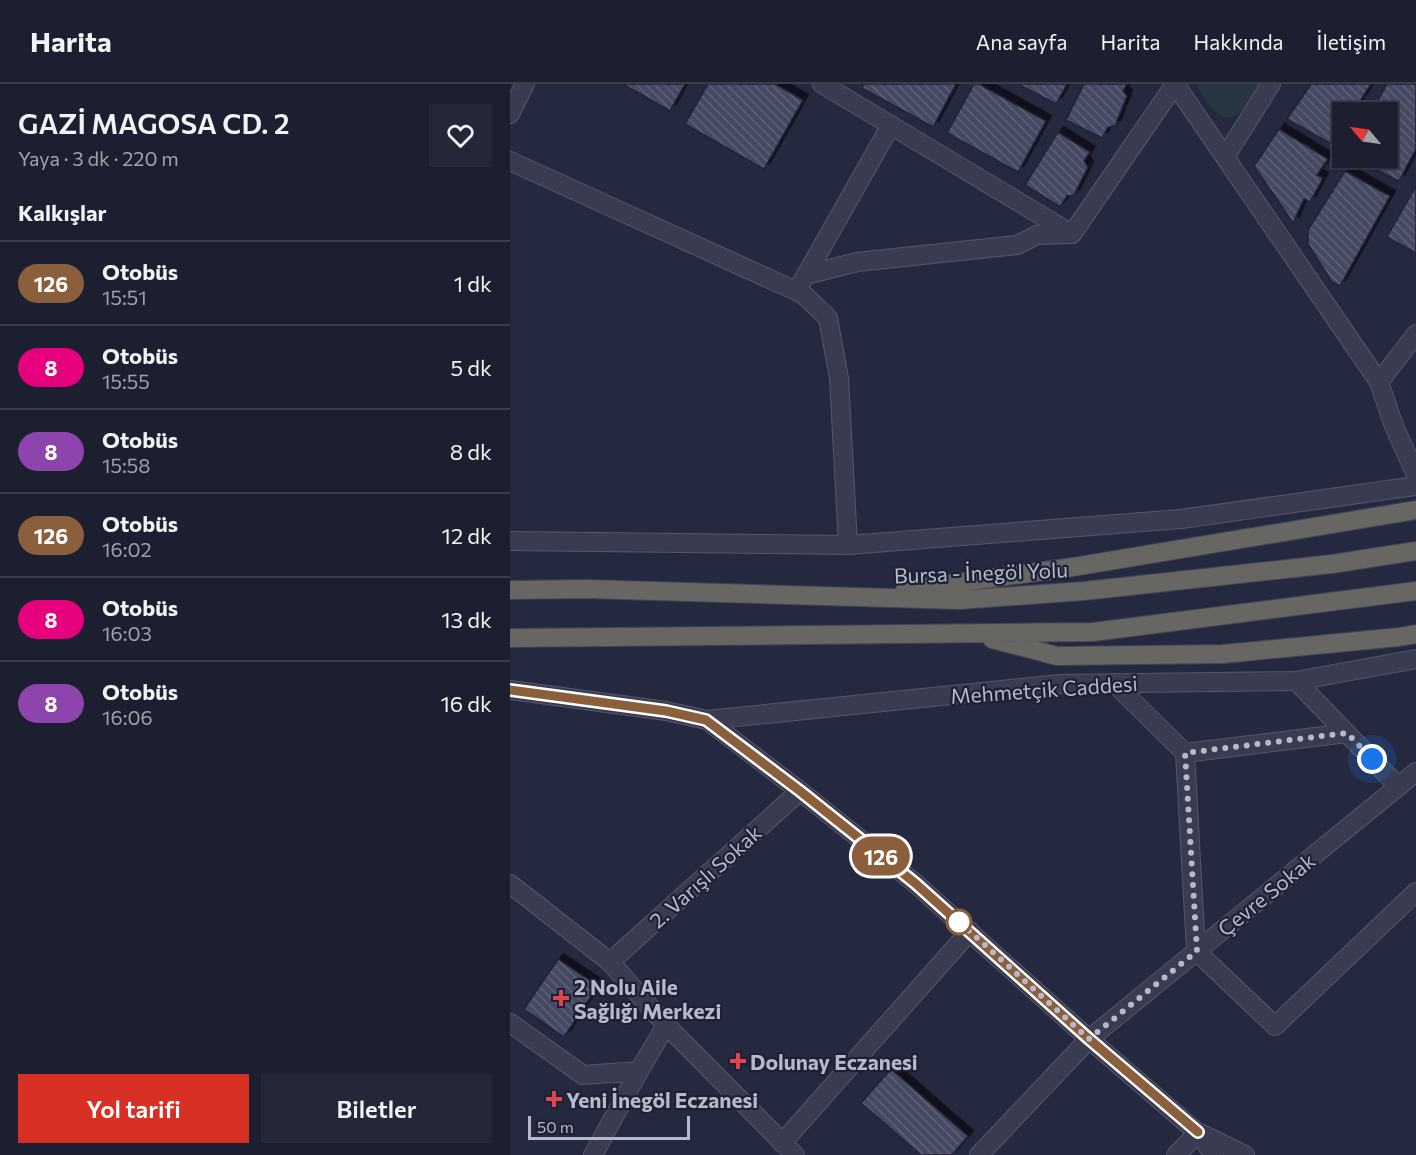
<!DOCTYPE html>
<html lang="tr">
<meta charset="utf-8">
<style>
:root{--surface:#1c1f30;--page:#252738;--text:#f1f3f6;--muted:#a0a2ab;--line:#3a3d4c;--accent:#d93025}
body{margin:0;font-family:Commissioner,sans-serif;background:var(--page);color:var(--text);height:100vh;display:flex;flex-direction:column;font-size:22px;white-space:nowrap}
*{box-sizing:border-box;margin:0}
p{font-size:20px;color:var(--muted)}
.icon{flex:none;width:33px;height:33px;fill:none;stroke:currentColor;stroke-width:2;stroke-linecap:round;stroke-linejoin:round}
.map{position:relative;flex:1;overflow:hidden}
.drawer{display:flex;flex-direction:column;background:var(--surface);width:510px}
.drawer>*{flex:none}
.badge{padding:0 12px;border-radius:20px;font-size:21px;line-height:39px}
.needle{width:39px;rotate:299deg}
.fabs{position:absolute;left:822px;top:18px;display:grid;gap:12px}
.fabs a{display:grid;place-items:center;width:66px;height:66px;border-radius:0px;background:var(--surface);box-shadow:0 2px 4px #0004,0 0 0 2px var(--line);font-size:30px}
.scale{position:absolute;left:18px;bottom:15px;width:162px;box-sizing:border-box;padding-left:6px;border:3px solid #b6b8cb;border-top:0;font-size:16px;line-height:21px;white-space:nowrap;color:#b6b8cb;-webkit-text-stroke:4px #1e2135;paint-order:stroke}
.you{position:absolute;width:30px;height:30px;margin:-15px;border:4px solid #fff;border-radius:50%;background:#1a73e8;box-shadow:0 0 0 9px #1a73e833}
.map>.badge{position:absolute;translate:-50% -50%;box-shadow:0 0 0 3px #fff}
h2{padding:0 18px;font-size:22px;line-height:54px}
.round{display:grid;place-items:center;flex:none;width:63px;height:63px;border-radius:0px;background:var(--page)}
.head{display:flex;align-items:center;justify-content:space-between;height:102px;padding:0 18px}
h1{font-size:28px;font-weight:600;line-height:45px}
.cta{display:flex;gap:12px;margin-top:auto;padding:12px 18px}
.cta a{flex:1;height:69px;border-radius:0px;background:var(--accent);color:#fff;font-size:24px;font-weight:600;line-height:69px;text-align:center}
.cta a+a{background:var(--page);color:var(--text)}
ul{padding:0;list-style:none}
li{display:flex;align-items:center;gap:18px;height:84px;padding:0 18px;border-top:2px solid var(--line)}
li div{flex:1}
li b{display:block;font-size:22px}
li em{font-style:normal}
li .badge{min-width:66px;font-weight:700;text-align:center}
header{display:flex;align-items:center;gap:36px;box-sizing:border-box;height:84px;padding:0 30px;background:var(--surface);border-bottom:2px solid var(--line)}
header strong{font-size:28px}
nav{display:flex;gap:33px;margin-inline-start:auto;font-size:21px}
main{display:flex;flex:1;min-height:0}
.map>svg:first-child{display:block}
.grass{fill:#273641}
.building{fill:url(#building-back-hatch);stroke:#202337;stroke-width:1.5;filter:url(#shadow)}
.lines{fill:none;stroke-linecap:round;stroke-linejoin:round}
.minor-casing{stroke:#54576b;stroke-width:20}
.tertiary-casing{stroke:#54576b;stroke-width:20}
.trunk-casing{stroke:#414458;stroke-width:20}
.minor{stroke:#393c50;stroke-width:18}
.tertiary{stroke:#393c50;stroke-width:18}
.trunk{stroke:#666663;stroke-width:18}
.line-casing{stroke:#fff;stroke-width:14}
.line{stroke:#8b5e3c;stroke-width:9}
.walk{stroke:#b6b8cb;stroke-width:6;stroke-dasharray:0 10.8}
.stop-dot{fill:#fff;stroke:#8b5e3c;stroke-width:3}
.health-dot{fill:#e0444e;stroke:#1e2135;stroke-width:2}
.labels{text-anchor:middle;dominant-baseline:central;stroke-width:4.5;stroke-linejoin:round;paint-order:stroke}
.street-label{font-size:21px;fill:#b6b8cb;stroke:#1e2135}
.poi-label{font-size:21px;font-weight:bold;fill:#b6b8cb;stroke:#1e2135;text-anchor:start}
</style>
<header>
<strong>Harita</strong>
<nav><a>Ana sayfa</a><a>Harita</a><a>Hakkında</a><a>İletişim</a></nav>
</header>
<main>
<section class="drawer">
<div class="head"><div><h1>GAZİ MAGOSA CD. 2</h1><p>Yaya · 3 dk · 220 m</p></div><a class="round"><svg class="icon" aria-label="heart" viewBox="0 0 24 24"><path d="M12 20l-8-8c-3-5 5-10 8-4 3-6 11-1 8 4z"/></svg></a></div>
<h2>Kalkışlar</h2>
<ul>
<li><span class="badge" style="background:#8b5e3c;color:#fff">126</span><div><b>Otobüs</b><p>15:51</p></div><em>1 dk</em></li>
<li><span class="badge" style="background:#e6007e;color:#fff">8</span><div><b>Otobüs</b><p>15:55</p></div><em>5 dk</em></li>
<li><span class="badge" style="background:#8e44ad;color:#fff">8</span><div><b>Otobüs</b><p>15:58</p></div><em>8 dk</em></li>
<li><span class="badge" style="background:#8b5e3c;color:#fff">126</span><div><b>Otobüs</b><p>16:02</p></div><em>12 dk</em></li>
<li><span class="badge" style="background:#e6007e;color:#fff">8</span><div><b>Otobüs</b><p>16:03</p></div><em>13 dk</em></li>
<li><span class="badge" style="background:#8e44ad;color:#fff">8</span><div><b>Otobüs</b><p>16:06</p></div><em>16 dk</em></li>
</ul>
<div class="cta"><a>Yol tarifi</a><a>Biletler</a></div>
</section>
<div class="map">
<svg width="906" height="1071" viewBox="0 0 906 1071">
<defs>
<pattern id="building-back-hatch" width="6" height="6" patternUnits="userSpaceOnUse" patternTransform="scale(1.5)"><rect width="6" height="6" fill="#444862"/><path d="M-1 5l2 2M0 0l6 6M5-1l2 2" fill="none" stroke="#5d6077"/></pattern>
<filter id="shadow"><feDropShadow dx="5.5" dy="-5.5" stdDeviation="0" flood-color="#0009"/></filter>
</defs>
<rect width="100%" height="100%" fill="#252940"/>
<path class="grass" d="M687,0H753C742,15 734,32 714,34C701,26 693,14 687,0Z"/>
<path class="building" d="M113,0H175L160,27Z
M198,0H265L293,16L254,85L175,40Z
M354,0H446L423,43L352,4Z
M464,0H469L536,37L508,88L437,49Z
M508,0H557L546,20Z
M574,0H617L613,7L617,12L605,42L598,43L592,54L556,36Z
M801,0H861L843,28H832V46L823,61L777,35Z
M877,0H906V65L889,97L842,74H878V28H862Z
M769,45L818,75L807,91L813,94L800,118L794,115L783,139L744,82Z
M548,48L580,68L574,77L578,83L564,111L557,112L550,123L515,101Z
M835,87L880,112L830,202L822,198L798,160V146Z
M906,102V169L877,153Z
M48,875L88,902L54,953L14,925Z
M381,985L458,1052L442,1071H411L351,1019Z"/>
<g class="lines">
<defs>
<path id="minor" d="M312,0L562,150
M665,0L869,298
M715,73L761,0
M0,77L286,207L294,211L318,234L329,294L338,461
M296,191L381,41
M286,207L296,191L347,178L507,161L527,151L562,150L665,0
M906,250L869,298L884,342L906,391
M786,597L888,702
M604,599L675,669
M837,649L675,669L686,867L765,942L906,808
M0,800L100,878L156,941L285,1071
M100,878L290,707
M0,939L73,991L129,987L156,941
M272,1059L460,847
M83,1071L129,987
M469,1071L579,955
M666,1071L688,1049"/>
<path id="tertiary" d="M0,30L15,0
M0,457L338,461L671,435L906,402
M0,606L156,627L197,636L290,707L405,799L579,955L688,1049L704,1071
M197,636L550,600L786,597L906,575
M579,955L906,688
M690,1049L735,1071"/>
<path id="trunk" d="M0,506L77,505L449,516L574,507L822,480L906,467
M395,506L563,483L906,426
M0,554L583,548L906,507
M482,555L547,572L713,570L889,553L906,550"/>
</defs>
<use href="#minor" class="minor-casing"/>
<use href="#tertiary" class="tertiary-casing"/>
<use href="#trunk" class="trunk-casing"/>
<use href="#minor" class="minor"/>
<use href="#tertiary" class="tertiary"/>
<use href="#trunk" class="trunk"/>
</g>
<g class="lines">
<defs>
<path id="line" d="M0,606L156,627L196,636L290,707L405,799L579,955L688,1048"/>
</defs>
<use href="#line" class="line-casing"/>
<use href="#line" class="line"/>
<path class="walk" d="M449,838L446,835L579,955L687,867L675,669L837,649L862,675"/>
</g>
<circle class="stop-dot" cx="449" cy="838" r="12"/>
<g class="health-dot">
<path d="M48 905h6v6h6v6h-6v6h-6v-6h-6v-6h6z"/>
<path d="M225 968h6v6h6v6h-6v6h-6v-6h-6v-6h6z"/>
<path d="M41 1006h6v6h6v6h-6v6h-6v-6h-6v-6h6z"/>
</g>
<g class="labels">
<g class="street-label">
<text transform="translate(471 488) rotate(-2)">Bursa - İnegöl Yolu</text>
<text transform="translate(534 605) rotate(-4)">Mehmetçik Caddesi</text>
<text transform="translate(195 792) rotate(-42)">2. Varışlı Sokak</text>
<text transform="translate(756 810) rotate(-39)">Çevre Sokak</text>
</g>
<g class="poi-label">
<text x="64" y="902">2 Nolu Aile<tspan x="64" dy="24">Sağlığı Merkezi</tspan></text>
<text x="240" y="977">Dolunay Eczanesi</text>
<text x="56" y="1015">Yeni İnegöl Eczanesi</text>
</g>
</g>
</svg>
<div class="fabs">
<a><svg class="needle" viewBox="-14 -14 28 28"><path d="M0-13l5 13h-10z" fill="#e53935"/><path d="M0 13l5-13h-10z" fill="#a0a2ab"/></svg></a>
</div>
<div class="scale">50 m</div>
<div class="you" style="left:862px;top:675px"></div>
<b class="badge" style="left:371px;top:772px;background:#8b5e3c;color:#fff">126</b>
</div>
</main>
